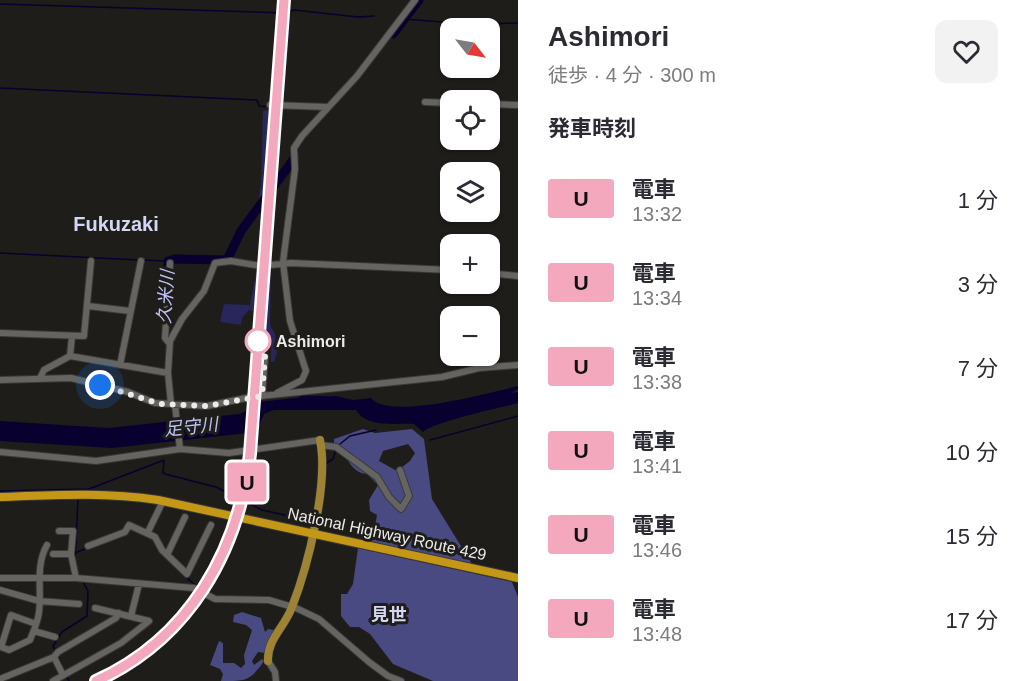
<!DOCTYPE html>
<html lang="ja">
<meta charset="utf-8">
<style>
:root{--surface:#fff;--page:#f2f2f3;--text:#2b2b33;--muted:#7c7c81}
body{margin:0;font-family:Helvetica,"Noto Sans JP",sans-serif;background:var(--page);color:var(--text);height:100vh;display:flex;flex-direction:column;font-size:22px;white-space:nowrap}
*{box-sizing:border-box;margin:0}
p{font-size:20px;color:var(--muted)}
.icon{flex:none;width:33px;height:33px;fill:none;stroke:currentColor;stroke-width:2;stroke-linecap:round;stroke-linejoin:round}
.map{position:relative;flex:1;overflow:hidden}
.side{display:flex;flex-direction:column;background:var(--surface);width:510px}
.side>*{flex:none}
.badge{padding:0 12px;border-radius:4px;font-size:21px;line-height:39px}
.needle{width:39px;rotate:121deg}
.tools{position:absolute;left:440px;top:18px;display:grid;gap:12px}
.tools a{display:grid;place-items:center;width:60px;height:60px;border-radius:12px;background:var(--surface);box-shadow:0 2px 4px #0004;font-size:30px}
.you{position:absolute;width:30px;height:30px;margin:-15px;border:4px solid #fff;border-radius:50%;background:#1a73e8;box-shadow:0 0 0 9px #1a73e833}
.map>.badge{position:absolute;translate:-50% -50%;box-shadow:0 0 0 3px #fff}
h2{padding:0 30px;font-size:22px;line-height:54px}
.round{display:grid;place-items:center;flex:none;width:63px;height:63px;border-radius:12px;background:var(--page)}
.headline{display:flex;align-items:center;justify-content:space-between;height:102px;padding:0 30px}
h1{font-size:28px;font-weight:600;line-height:45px}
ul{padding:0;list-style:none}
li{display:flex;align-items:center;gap:18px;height:84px;padding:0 30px}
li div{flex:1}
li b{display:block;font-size:22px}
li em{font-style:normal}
li .badge{min-width:66px;font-weight:700;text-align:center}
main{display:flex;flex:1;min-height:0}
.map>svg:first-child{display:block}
.green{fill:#28265b}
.forest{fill:#494a82;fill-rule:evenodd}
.water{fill:#08002e}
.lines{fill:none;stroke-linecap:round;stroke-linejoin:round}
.stream{stroke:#08002e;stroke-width:1.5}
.river{stroke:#08002e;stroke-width:9}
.minor-casing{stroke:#3a3938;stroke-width:8}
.major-casing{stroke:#3a3938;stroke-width:9}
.highway-casing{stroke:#3a3938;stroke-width:10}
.minor{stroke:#656461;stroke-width:6}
.major{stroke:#9e8334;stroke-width:8}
.highway{stroke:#c49716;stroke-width:8}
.rail{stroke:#acaba9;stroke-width:1.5;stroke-dasharray:10 10;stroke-linecap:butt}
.line-casing{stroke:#fff;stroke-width:14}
.line{stroke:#f3a8be;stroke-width:9}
.walk{stroke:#ecebe9;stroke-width:6;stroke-dasharray:0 10.8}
.stop-dot{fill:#fff;stroke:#f3a8be;stroke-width:3}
.labels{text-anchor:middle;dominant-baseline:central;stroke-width:6;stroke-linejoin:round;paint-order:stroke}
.stop-label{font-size:16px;font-weight:bold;fill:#ecebe9;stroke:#1e1d1a;text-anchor:start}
.street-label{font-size:16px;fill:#ecebe9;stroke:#1e1d1a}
.water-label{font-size:18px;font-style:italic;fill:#bec3f7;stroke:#1e1d1a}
.neighbourhood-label{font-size:18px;font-weight:bold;fill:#d4d7f4;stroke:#1e1d1a}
.quarter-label{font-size:20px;font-weight:bold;fill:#d4d7f4;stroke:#1e1d1a}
</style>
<main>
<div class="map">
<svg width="518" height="681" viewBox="0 0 518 681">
<rect width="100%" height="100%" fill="#1e1d1a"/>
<path class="green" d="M286,16L290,19L284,95L283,100L279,101Z
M276,17H281L275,101L271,99Z
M274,108L266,186L258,203L261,185L263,111Z
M271,268L270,325L275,334L277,352L274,362H271V340L264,338L267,269Z
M257,269H262L258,312L249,310L242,318L241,325L220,322L224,304L249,305V309Z"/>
<path class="forest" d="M363,429L375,433L412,429L424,439L432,499L472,564L372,542L377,515L370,511L369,500L378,485L367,474C349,473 347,452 334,443V439ZM408,444L415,453L410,461L397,471L379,461L383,451Z
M358,548L512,582L518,597V681H433L393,664L370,634L359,627H350L341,616V594H347L353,584Z
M242,612L261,618L265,632L268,629L274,630L265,653L258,652L252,661L254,665L262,659L264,661C250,681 246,681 221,681L223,674L220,669L210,665L219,641L223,643V663H234L241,668L245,664L244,655L252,630L246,625L233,622L234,615Z"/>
<path class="water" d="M518,386V389L512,393L518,392V403C502,407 430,423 423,432L414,424C394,423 367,428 356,410H274L264,414L260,424L247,426L248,433L112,448L0,441V421L108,428L239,414L246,411L250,403L314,396V400L335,396L353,400L371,398C389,421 491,392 518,386Z"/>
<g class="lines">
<path class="stream" d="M0,4L285,13L294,10L358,17L374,16
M403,19L469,24L518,23
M0,88L257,100L259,106L269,107
M0,253L138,260
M143,260L168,261
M234,264L249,267
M430,440L518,416
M340,444L350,436L376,430
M325,464L333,459L336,450
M0,491L89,489L164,460L163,473L165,474L216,487L262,510L312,521
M154,541L160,552
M75,553L87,548
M75,561L78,499
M185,576L195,585
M56,652L53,646L62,632L87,616L88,591L83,582
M58,656L64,671
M66,675L69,681"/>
<path class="river" d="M393,34L419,0
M168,270V261L175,259L227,260L241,231L293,160
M303,400L337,401"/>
<defs>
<path id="minor" d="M425,102L450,103
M489,104L518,105
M270,105L328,107
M489,273L518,276
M88,306L130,311
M0,333L84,336L91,261
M169,343L165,338L170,263
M70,356L72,336
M120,365L141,261
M40,378L44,370L70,356L168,373
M0,380L71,378L128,392L155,403L207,406L251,397L442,377L479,368L518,365
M277,393L302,380L306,371L290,321L283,262L295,169L294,148L302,136L357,76L415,0
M262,396L265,357
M171,404L168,373L170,341L182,319L204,291L215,263L231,261L261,266L291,263L450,270
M175,405L180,449
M321,445L336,447L377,477L389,497L401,509L409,496L400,470
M0,452L96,461L180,449L229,453L320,440
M59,531H73L71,554L76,578
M148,532L163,501
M88,546L125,532L129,525L155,537L162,550L187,574L211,525
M53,554H71
M167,555L185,517
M0,578H76L194,588L215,599L269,600L296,608L319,619L369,662L388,676L401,681
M0,590L39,601L79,604
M131,616L139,584
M36,624L11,615L1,647L9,650L30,640C33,632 38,622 39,612C42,590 35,566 47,545
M34,631L55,637
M54,657L63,675
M268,661L275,672L276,681
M0,679L54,657L58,652L116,618L119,613
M53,681L121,643L149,621L95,608"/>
<path id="major" d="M268,661C267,639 285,627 292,607C308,566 329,483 320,440"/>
<path id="highway" d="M0,497C54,495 105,492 158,500L518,578"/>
</defs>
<use href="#minor" class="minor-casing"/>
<use href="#major" class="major-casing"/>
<use href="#highway" class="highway-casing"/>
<use href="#minor" class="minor"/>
<use href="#major" class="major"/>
<use href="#highway" class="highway"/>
<path class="rail" d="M96,681C189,639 238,552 250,454L284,0"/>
</g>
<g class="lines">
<defs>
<path id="line" d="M96,681C189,639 238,552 250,454L284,0"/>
</defs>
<use href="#line" class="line-casing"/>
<use href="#line" class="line"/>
<path class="walk" d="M100,385L160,404L207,406L262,396L265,357L258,341"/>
</g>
<circle class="stop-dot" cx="258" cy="341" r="12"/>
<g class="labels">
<g class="stop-label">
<text x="276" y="341">Ashimori</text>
</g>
<g class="street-label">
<text transform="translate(387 534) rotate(12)">National Highway Route 429</text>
</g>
<g class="water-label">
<text transform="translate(166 297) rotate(-86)">久米川</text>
<text transform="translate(191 427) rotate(-6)">足守川</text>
</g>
<g class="neighbourhood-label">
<text x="389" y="615">見世</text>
</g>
<g class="quarter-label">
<text x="116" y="224">Fukuzaki</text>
</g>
</g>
</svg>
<div class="tools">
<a><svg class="needle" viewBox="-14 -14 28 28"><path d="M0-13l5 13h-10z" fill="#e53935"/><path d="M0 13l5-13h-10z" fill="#7c7c81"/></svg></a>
<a><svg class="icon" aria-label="locate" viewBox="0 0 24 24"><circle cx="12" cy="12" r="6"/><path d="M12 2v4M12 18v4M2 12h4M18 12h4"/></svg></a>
<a><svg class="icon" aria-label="layers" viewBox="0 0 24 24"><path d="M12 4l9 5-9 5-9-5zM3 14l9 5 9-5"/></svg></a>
<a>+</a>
<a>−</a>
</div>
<div class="you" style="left:100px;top:385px"></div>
<b class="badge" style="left:247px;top:482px;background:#f3a8be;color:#111">U</b>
</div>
<section class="side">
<div class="headline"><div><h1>Ashimori</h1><p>徒歩 · 4 分 · 300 m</p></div><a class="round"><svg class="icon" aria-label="heart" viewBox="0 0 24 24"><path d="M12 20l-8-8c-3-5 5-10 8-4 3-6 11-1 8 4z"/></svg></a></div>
<h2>発車時刻</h2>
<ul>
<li><span class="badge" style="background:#f3a8be;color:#111">U</span><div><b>電車</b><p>13:32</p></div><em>1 分</em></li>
<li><span class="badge" style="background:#f3a8be;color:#111">U</span><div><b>電車</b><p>13:34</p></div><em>3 分</em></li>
<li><span class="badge" style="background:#f3a8be;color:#111">U</span><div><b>電車</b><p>13:38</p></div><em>7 分</em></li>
<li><span class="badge" style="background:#f3a8be;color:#111">U</span><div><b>電車</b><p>13:41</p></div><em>10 分</em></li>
<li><span class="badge" style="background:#f3a8be;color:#111">U</span><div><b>電車</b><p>13:46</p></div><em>15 分</em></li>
<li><span class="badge" style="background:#f3a8be;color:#111">U</span><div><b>電車</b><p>13:48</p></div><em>17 分</em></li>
</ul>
</section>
</main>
